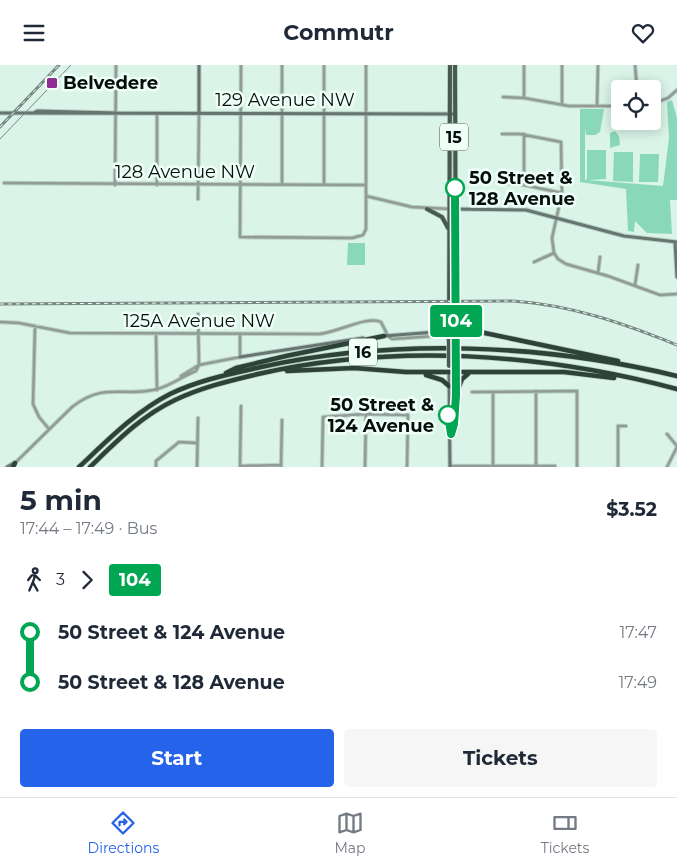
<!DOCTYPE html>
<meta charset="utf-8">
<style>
:root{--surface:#fff;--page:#f6f6f7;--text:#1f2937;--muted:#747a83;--line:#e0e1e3;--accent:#2563eb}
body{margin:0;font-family:Montserrat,sans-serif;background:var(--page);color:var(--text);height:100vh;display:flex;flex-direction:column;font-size:19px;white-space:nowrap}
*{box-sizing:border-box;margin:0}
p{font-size:16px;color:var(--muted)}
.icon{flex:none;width:28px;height:28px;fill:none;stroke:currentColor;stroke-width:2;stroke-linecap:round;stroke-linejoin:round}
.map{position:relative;height:402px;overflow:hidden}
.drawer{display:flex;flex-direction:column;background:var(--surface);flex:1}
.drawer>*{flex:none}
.badge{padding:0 10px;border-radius:4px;font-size:18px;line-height:32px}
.fabs{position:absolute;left:611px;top:15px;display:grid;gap:10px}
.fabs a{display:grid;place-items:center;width:50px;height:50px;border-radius:5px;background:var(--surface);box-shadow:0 2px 12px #0003;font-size:25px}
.map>.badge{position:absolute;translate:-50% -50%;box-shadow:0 0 0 2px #fff}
.legs{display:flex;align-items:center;gap:8px;height:55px;padding:0 20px;font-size:16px}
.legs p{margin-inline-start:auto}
.overview{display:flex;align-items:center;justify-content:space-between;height:85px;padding:0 20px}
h1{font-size:28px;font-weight:700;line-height:38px}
.primary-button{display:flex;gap:10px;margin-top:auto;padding:10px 20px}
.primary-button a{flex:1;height:58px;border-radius:5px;background:var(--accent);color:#fff;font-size:20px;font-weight:700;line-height:58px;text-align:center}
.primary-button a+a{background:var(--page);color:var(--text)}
ul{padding:0 20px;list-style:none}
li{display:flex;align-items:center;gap:18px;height:50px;font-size:19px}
li i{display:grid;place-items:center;width:8px;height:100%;margin:0 6px;background:currentColor}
li i::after{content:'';width:12px;height:12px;margin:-6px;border:4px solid;border-radius:50%;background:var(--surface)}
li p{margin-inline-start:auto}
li:first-child i{background:linear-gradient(#0000 50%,currentColor 0)}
li:last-child i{background:linear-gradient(currentColor 50%,#0000 0)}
header{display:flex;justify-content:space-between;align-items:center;height:65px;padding:0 20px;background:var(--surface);font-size:22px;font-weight:700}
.menu{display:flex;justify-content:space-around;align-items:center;height:70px;border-top:1px solid var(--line);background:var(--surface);font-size:14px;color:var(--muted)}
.menu a{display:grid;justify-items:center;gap:2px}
.menu .selected{color:var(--accent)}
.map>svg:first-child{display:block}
.green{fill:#8ad8ba}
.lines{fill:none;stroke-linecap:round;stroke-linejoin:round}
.street-casing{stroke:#b8cfc5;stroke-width:4.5}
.secondary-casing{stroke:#b8cfc5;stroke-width:5}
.primary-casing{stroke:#b8cfc5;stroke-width:5.5}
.highway-casing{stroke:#b8cfc5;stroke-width:6}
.street{stroke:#919c97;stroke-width:2.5}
.secondary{stroke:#66756f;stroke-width:3}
.primary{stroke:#475a52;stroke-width:4}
.highway{stroke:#2d433a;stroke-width:4.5}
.tram{stroke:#768881;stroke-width:1}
.rail-casing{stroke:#768881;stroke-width:3}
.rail{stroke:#effff8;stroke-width:1;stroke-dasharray:4;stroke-linecap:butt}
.primary-bridge-casing{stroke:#b8cfc5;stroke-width:5.5;stroke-linecap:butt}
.primary-bridge{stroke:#475a52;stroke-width:4}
.line-1-casing{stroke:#fff;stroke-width:11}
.line-1{stroke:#00a651;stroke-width:8}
.poi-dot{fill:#8e2c93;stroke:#effff8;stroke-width:2}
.stop-1-dot{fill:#fff;stroke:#00a651;stroke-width:2.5}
.labels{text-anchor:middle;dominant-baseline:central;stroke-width:5;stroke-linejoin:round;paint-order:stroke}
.shield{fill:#effff8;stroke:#4b5651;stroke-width:1}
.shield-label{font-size:16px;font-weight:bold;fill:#050e0a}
.poi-label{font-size:18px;font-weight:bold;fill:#050e0a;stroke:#effff8;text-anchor:start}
.street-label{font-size:18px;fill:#050e0a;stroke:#effff8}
.stop-label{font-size:18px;font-weight:bold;fill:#050e0a;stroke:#effff8;text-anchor:start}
</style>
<header><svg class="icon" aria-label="menu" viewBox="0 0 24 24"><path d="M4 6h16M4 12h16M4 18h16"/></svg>Commutr<svg class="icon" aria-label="heart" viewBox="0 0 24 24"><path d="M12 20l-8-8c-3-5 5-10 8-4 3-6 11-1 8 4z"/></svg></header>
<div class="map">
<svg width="677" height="402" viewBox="0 0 677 402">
<rect width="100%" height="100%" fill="#daf4e9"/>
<path class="green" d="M672,35L677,53V135H670L672,169L647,168L635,156L634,167L628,166L626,124L580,117V44H604L600,67L595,70H586L585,63V115L587,114V85H606V114L588,115L663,121L669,73L667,37Z
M615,66L619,71L620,80L610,83V68Z
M614,87H633V117L613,116Z
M640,89H659L658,117H639Z
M348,178H365V200H347Z"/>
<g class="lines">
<defs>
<path id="street" d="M241,0L240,172L352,173L363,170L366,164V0
M524,0V33
M635,0L637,24
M503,32L524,33L569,41H620
M652,39L668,33L677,25
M562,40V0
M597,41L598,0
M157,48V120
M502,69H520L561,77L562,128L552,173L554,188
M4,118L366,120
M500,118L524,120L562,128
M115,120L116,0
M282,120V0
M324,120V0
M524,120V69
M366,131L412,142L450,144
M198,134L199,48
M534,197L554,188L558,194L566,199L608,211L660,230L677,229
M598,208L600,192
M635,220L638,200
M198,249L199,300
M0,257L19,258L70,268L319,269C336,268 368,250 381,257L388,271L392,274L449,270L456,266
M35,261L33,339L39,352L49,364
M156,269L157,325
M181,311L199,300L240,292V269
M536,326V401
M472,327L577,326V402
M493,327V401
M667,369L677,381
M15,398L72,342C105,316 125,333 157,324C170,321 183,311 196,306L199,300
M240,401L281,400
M450,401H555
M156,402V396L179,377L197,378
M197,402L198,353
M240,402L241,341
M281,402L282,355
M322,402L323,352L366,349L408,350L407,402
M365,402L366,349
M618,402V361H626
M667,402L677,382"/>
<path id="secondary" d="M0,48L454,49
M34,48L37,46L115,48
M199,48V0
M450,144L526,145L624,171L677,177
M675,177L677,212
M384,271L449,266
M240,292L363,273
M449,308L450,402
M451,368L454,359L456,308
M7,402L14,398"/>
<path id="primary" d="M455,0L456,275
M427,144L442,152L448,163
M433,266L445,257L448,247
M449,275L450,0"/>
<path id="highway" d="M456,244C461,257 467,263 480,267L618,296
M456,266L466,267
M449,275L472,267
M287,306L354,303L406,307
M404,307H564L614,313
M226,308L236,303L286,291L384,271
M426,310L442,315L449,321
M456,330L462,314L468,309
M13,402L15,398
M79,402C108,375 135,347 170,329C199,315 230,309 261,302C394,273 545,279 677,311
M90,402C116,377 141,351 175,335C202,322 229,316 258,309C395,278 542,288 677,324"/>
</defs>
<use href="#street" class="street-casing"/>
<use href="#secondary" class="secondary-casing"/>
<use href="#primary" class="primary-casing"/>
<use href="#highway" class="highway-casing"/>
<use href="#street" class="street"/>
<use href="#secondary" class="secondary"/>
<use href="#primary" class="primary"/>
<use href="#highway" class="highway"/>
<path class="tram" d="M0,74L71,0"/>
<defs>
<path id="rail" d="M0,62L59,0
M0,239L513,236C571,240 623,258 677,280"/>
</defs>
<use href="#rail" class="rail-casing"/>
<use href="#rail" class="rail"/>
<defs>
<path id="primary-bridge" d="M449,301V275
M456,301V275"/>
</defs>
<use href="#primary-bridge" class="primary-bridge-casing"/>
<use href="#primary-bridge" class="primary-bridge"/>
</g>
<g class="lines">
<defs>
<path id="line-1" d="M448,350L451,369L454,359L456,330L455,123"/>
</defs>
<use href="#line-1" class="line-1-casing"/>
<use href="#line-1" class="line-1"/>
</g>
<rect class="poi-dot" x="46" y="12" width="12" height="12" rx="2.5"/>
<g class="stop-1-dot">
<circle cx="455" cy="123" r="9"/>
<circle cx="448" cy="350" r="9"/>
</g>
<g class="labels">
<g class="shield">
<rect x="440" y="58.5" width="28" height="27" rx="4"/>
<rect x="349" y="273.5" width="28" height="27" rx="4"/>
</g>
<g class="shield-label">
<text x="454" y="72">15</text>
<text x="363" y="287">16</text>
</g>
<g class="poi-label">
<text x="63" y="18">Belvedere</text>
</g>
<g class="street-label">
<text x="285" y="35">129 Avenue NW</text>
<text x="185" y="107">128 Avenue NW</text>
<text x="199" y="256">125A Avenue NW</text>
</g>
<g class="stop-label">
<text x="469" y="113">50 Street &amp;<tspan x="469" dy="21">128 Avenue</tspan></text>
<text x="434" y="340" text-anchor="end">50 Street &amp;<tspan x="434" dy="21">124 Avenue</tspan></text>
</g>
</g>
</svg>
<div class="fabs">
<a><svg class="icon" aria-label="locate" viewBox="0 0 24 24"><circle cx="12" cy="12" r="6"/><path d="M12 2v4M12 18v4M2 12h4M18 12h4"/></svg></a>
</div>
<b class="badge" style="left:456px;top:256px;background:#00a651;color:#fff">104</b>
</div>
<section class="drawer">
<div class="overview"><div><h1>5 min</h1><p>17:44 – 17:49 · Bus</p></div><b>$3.52</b></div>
<div class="legs"><svg class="icon" aria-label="walk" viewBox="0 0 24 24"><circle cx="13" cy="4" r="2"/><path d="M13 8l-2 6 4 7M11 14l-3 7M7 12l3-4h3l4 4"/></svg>3<svg class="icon" aria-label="forward" viewBox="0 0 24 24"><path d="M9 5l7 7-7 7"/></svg><b class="badge" style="background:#00a651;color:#fff">104</b></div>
<ul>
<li><i style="color:#00a651"></i><b>50 Street &amp; 124 Avenue</b><p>17:47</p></li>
<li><i style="color:#00a651"></i><b>50 Street &amp; 128 Avenue</b><p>17:49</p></li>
</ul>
<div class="primary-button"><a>Start</a><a>Tickets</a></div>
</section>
<nav class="menu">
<a class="selected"><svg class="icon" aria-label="directions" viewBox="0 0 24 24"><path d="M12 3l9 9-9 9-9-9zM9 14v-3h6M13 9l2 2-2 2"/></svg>Directions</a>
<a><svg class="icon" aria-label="map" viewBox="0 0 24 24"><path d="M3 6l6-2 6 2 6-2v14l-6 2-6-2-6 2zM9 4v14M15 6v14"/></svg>Map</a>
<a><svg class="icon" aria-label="tickets" viewBox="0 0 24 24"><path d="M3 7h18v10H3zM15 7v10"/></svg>Tickets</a>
</nav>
